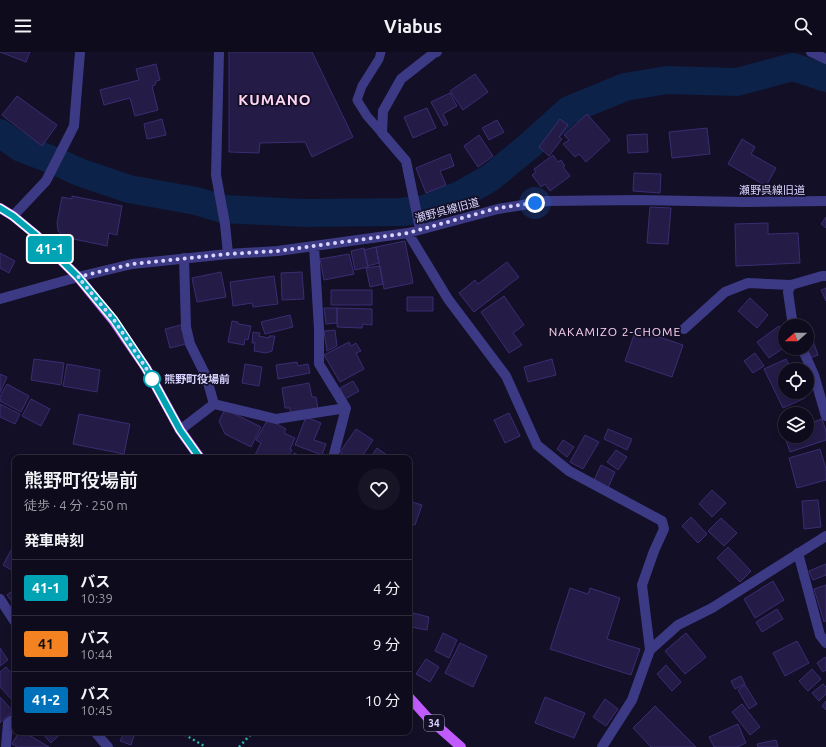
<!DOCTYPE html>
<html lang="ja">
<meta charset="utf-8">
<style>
:root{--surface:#0e0b1c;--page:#171425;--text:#f1f3f6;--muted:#9b9ba3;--line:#2e2b3b}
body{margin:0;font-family:Ubuntu,"Noto Sans JP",sans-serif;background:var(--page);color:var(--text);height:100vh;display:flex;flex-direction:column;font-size:15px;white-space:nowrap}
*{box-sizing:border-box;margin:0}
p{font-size:13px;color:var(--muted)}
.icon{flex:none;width:22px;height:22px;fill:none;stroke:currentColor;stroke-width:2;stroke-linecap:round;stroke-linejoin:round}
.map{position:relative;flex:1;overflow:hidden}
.sheet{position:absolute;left:12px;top:403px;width:400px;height:280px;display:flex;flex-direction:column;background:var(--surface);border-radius:8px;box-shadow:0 2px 6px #0003,0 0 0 1px var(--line)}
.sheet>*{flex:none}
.badge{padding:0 8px;border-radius:3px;font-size:14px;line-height:26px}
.needle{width:26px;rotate:249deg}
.tools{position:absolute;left:778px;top:267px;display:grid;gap:8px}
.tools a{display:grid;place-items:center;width:36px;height:36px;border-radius:50%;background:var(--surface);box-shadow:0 2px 6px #0003,0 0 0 1px var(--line);font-size:20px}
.you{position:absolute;width:20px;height:20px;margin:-10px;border:3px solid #fff;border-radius:50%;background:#1a73e8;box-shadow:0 0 0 6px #1a73e833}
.map>.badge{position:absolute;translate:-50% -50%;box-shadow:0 0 0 2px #fff}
h2{padding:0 12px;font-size:15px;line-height:36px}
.round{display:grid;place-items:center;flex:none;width:42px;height:42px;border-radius:21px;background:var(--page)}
.headline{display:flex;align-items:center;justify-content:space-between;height:68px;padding:0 12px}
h1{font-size:19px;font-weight:600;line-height:30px}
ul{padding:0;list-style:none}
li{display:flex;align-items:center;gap:12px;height:56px;padding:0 12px;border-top:1px solid var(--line)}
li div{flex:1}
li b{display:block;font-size:15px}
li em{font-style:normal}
li .badge{min-width:44px;font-weight:700;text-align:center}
header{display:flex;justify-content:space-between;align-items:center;height:52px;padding:0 12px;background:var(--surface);font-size:18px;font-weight:600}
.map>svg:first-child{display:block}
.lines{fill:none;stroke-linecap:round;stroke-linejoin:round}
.river{stroke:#0c2248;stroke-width:28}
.building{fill:#241b47;stroke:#3b2d73}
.path{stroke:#2fb8b0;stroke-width:2.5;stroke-dasharray:2 3;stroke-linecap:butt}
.service{stroke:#3d3a85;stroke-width:9}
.minor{stroke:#3d3a85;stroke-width:10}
.tertiary{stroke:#3d3a85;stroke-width:10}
.primary{stroke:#c25bff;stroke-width:10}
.line-casing{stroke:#fff;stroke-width:9}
.line{stroke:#00a3b4;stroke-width:6}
.walk{stroke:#d9d4ff;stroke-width:4;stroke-dasharray:0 7.2}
.stop-dot{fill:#fff;stroke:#00a3b4;stroke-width:2}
.labels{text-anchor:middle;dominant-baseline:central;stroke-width:3.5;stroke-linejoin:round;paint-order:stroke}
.shield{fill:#130f26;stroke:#9e99be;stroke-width:1}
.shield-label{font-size:10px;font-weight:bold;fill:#d9d4ff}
.street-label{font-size:11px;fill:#d9d4ff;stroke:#130f26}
.stop-label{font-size:11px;font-weight:bold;fill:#d9d4ff;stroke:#130f26;text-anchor:start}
.neighbourhood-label{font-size:12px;letter-spacing:1px;fill:#ffd6f0;stroke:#130f26}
.district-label{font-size:15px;font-weight:bold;letter-spacing:1px;fill:#ffd6f0;stroke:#130f26}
</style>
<header><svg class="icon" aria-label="menu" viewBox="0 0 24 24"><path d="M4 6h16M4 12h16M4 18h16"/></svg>Viabus<svg class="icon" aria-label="search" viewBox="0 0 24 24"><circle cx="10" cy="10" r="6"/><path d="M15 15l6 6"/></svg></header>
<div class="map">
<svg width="826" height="695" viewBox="0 0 826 695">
<rect width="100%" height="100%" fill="#130f26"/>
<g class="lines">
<path class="river" d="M0,81L21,96L55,109L79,120L129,137L196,149L223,157L304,161L402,160L425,157L462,142L490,126L529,94L569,58L625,35L667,28L737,30L793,15L826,26"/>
</g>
<path class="building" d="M0,0H30L26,10Z
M229,0H312L353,85L312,105L305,90L260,91L259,101L229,100Z
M156,12L160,28L156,29L155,33L152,34L158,58L135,64L130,46L104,53L100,38L139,28L136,17Z
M475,22L488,40L463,58L450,39Z
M450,41L457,54L443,62L448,72L444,74L431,50Z
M17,44L57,73L42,94L2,63Z
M427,56L436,76L413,86L404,65Z
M587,62L610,88L586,110L579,102L575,105L563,92L569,88L564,83Z
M162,67L166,83L147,87L144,72Z
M560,67L568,73L559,85L562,87L549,104L539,95Z
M497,68L504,80L489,88L482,76Z
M707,76L710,102L672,106L669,80Z
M647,82L648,100L628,101L627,83Z
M479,83L493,104L478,115L464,94Z
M742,87L755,95L751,102L776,116L766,134L728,112Z
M450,102L454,114L440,119L446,133L426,141L416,116Z
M553,103L558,110L561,108L565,114L563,115L570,124L550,139L545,132L541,135L532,123L536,120L534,117Z
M634,121L661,122L660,141L633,139Z
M72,144L122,154L117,183L109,181L107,194L64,185L58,179L57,171L62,145L72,147Z
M650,155L671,156L668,192L647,191Z
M826,165V176L821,172Z
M768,171V182L798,181L800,211L736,214L735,172Z
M405,189L413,231L384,237L376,195Z
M376,195L379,211L368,214L364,198Z
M364,196L368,215L355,218L351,199Z
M0,201L15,209L9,221L0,216Z
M349,202L354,222L324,228L320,207Z
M507,210L519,225L474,260L459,241L475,228L478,232Z
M380,214L383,232L370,235L366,216Z
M221,220L226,245L197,250L192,226Z
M302,220L304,247L282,248L281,221Z
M274,224L278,252L253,255L252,251L233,254L230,230Z
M826,236V249L821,238Z
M331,238H372V253H331Z
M504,244L524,273L513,281L522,293L509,301L481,260Z
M407,245H433V259H407Z
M750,246L768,263L757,276L738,259Z
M324,256H337V271L326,272Z
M337,256L372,257V273L363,272L362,276L337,275Z
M290,263L293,275L265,282L261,270Z
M232,269L238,270V272L251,274L248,288L245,287L244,293L228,290Z
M181,273L186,292L170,296L165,277Z
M779,274L785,281V295L769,306L757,290Z
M636,277L683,293L672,325L625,309Z
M335,278L337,294L327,299L324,279Z
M253,280L260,281L259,284L269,286V284H275L272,299L266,301L254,299L255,291H252Z
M813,289L818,303L810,306L807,296V291Z
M349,290L351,294L356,291L361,299L356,301L364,317L340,330L324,303Z
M755,301L764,314L753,321L744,309Z
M34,307L64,311L61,333L31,328Z
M552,307L556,323L528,330L524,315Z
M786,307L792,318H785V340H802L805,346L783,356L764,317Z
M297,310L298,314L308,312L310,321L278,327L276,313Z
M67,312L100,318L97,340L63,334Z
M245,312L262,315L259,334L242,331Z
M0,322L7,325L0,341Z
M353,329L359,339L345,347L340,336Z
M309,331L312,345H316L318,357L290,362V356H285L282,336Z
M7,332L29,344L21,360L0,349V345Z
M31,347L50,357L41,374L22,364Z
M0,352L20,362L15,372L0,365Z
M225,357L261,375L251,395L225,382L219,369Z
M509,361L520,384L505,391L494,368Z
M79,362L130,372L124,402L73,392Z
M306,365L321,371L314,388L326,392L322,403L295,393Z
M268,367L286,377L284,381L295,386L290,397L292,398L287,406H261L255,403L261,391L256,388Z
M822,367L826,379V388L790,400L783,380H785V384H807V372Z
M356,377L373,388L361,406H348L340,400Z
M608,377L632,387L627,398L604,387Z
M585,383L599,390L583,417L570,410Z
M563,388L574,395L567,405L557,397Z
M377,396L391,406H370Z
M820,397L826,417V428L797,436L789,406Z
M616,398L627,405L618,418L607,410Z
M294,401L305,406H291Z
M601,413L615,420L608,436L594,428Z
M712,438L726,451L712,465L699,452Z
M818,448L821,475L804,477L802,449Z
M409,449L422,453L415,473L409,471Z
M691,465L707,482L698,491L682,474Z
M721,466L737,481L724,494L708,479Z
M15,491V520L3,513Z
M728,495L751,519L740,530L717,506Z
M826,512V523L813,528L809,519Z
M773,529L784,548L755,566L744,547Z
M826,533V569L824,570L814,537Z
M570,536L588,542L590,536L620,546L607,587L640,597L631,623L550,597Z
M15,537V554L7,543Z
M777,557L783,567L762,580L756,570Z
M413,561L429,565L427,578L411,575Z
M443,581L457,588L449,606L435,599Z
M686,581L706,605L685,622L665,599Z
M797,589L809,611L785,624L773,601Z
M460,591L487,604L473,635L445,621Z
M0,596L8,608L0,614Z
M825,605L826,607V618L823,620L817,611Z
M426,607L439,615L430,630L416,622Z
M666,613L681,630L672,639L657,622Z
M6,615L15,625V651L0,635V620Z
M812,617L821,627L808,639L799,629Z
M741,624L745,632L735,637L731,629Z
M823,632L826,635V642L819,649L812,641Z
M745,633L757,652L749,657L738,638Z
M0,645L13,659L0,671Z
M545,645L585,661L574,686L535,671Z
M605,647L618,657L606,674L593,665Z
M826,649V658L822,654Z
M742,652L760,675L750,683L732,660Z
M655,654L696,695H651L633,676Z
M738,672L746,691L737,695H714L709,685Z
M19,680H24L49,695H17L12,692Z
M41,680H62L51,691Z
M124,680L134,684L131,693L120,689Z
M776,688L778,695H758L757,692Z"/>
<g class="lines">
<path class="path" d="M180,680L206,695
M239,695L253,680"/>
<path class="service" d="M381,0L379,7L362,34L357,48L367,64L382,81"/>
<path class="minor" d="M219,0L216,123L225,172L228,202
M811,0L826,7
M13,164L46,129L74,74L80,0
M420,177L406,109L382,81L383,59L401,27L434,1L437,0
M408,181L448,247L506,324L537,393L569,419L662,469L664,477L654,499L642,533L650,598L632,648L602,695
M184,206L186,275L190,292L206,324L214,352
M0,247L78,225
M793,274L788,240L791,233L822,224H826
M684,277L725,240L748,231L791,233
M802,296L814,323L826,364
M180,378L214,352L276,367L346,356
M333,406L346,356L319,312V277L314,194L408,181L498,157L547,149L638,148L745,150L826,149
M798,501L820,583L826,591
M0,547L15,570
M650,598L678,573L712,556L826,484
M95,680L108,695
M6,695L8,671L15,666"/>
<path class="tertiary" d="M78,225L132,212L228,202L278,199L314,194"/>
<path class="primary" d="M0,156L13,164L36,183L78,225L113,268L146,316L180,378L200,406
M409,645L427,665L461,695"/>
</g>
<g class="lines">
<defs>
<path id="line" d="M0,156L13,164L36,183L78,225L114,268L146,316L180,378L200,406"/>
</defs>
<use href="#line" class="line-casing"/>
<use href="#line" class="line"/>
<path class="walk" d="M152,327L153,328L146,316L114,268L78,225L132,212L228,202L278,199L408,181L498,156L535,151"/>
</g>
<circle class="stop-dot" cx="152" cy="327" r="8"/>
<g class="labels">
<rect class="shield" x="424" y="663" width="20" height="16" rx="3"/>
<g class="shield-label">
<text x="434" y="671">34</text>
</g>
<g class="street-label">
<text x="772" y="138">瀬野呉線旧道</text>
<text transform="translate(447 158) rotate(-15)">瀬野呉線旧道</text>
</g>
<g class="stop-label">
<text x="164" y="327">熊野町役場前</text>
</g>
<g class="neighbourhood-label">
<text x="615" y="279">NAKAMIZO 2-CHOME</text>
</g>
<g class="district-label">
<text x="275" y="47">KUMANO</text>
</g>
</g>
</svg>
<div class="tools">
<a><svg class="needle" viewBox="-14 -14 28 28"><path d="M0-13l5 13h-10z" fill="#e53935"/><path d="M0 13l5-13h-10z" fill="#9b9ba3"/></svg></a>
<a><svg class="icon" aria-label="locate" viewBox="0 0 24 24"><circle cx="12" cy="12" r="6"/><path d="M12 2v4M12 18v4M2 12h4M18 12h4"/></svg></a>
<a><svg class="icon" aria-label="layers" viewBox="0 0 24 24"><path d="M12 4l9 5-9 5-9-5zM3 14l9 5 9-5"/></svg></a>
</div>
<div class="you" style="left:535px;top:151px"></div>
<b class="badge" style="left:50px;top:197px;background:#00a3b4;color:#fff">41-1</b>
<section class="sheet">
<div class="headline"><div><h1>熊野町役場前</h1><p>徒歩 · 4 分 · 250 m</p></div><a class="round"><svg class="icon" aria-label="heart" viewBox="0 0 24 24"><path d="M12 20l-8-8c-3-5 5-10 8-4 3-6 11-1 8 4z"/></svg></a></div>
<h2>発車時刻</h2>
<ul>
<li><span class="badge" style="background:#00a3b4;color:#fff">41-1</span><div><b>バス</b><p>10:39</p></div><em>4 分</em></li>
<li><span class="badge" style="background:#f58220;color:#111">41</span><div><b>バス</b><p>10:44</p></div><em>9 分</em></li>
<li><span class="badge" style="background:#0072bc;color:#fff">41-2</span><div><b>バス</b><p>10:45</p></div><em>10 分</em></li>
</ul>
</section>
</div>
